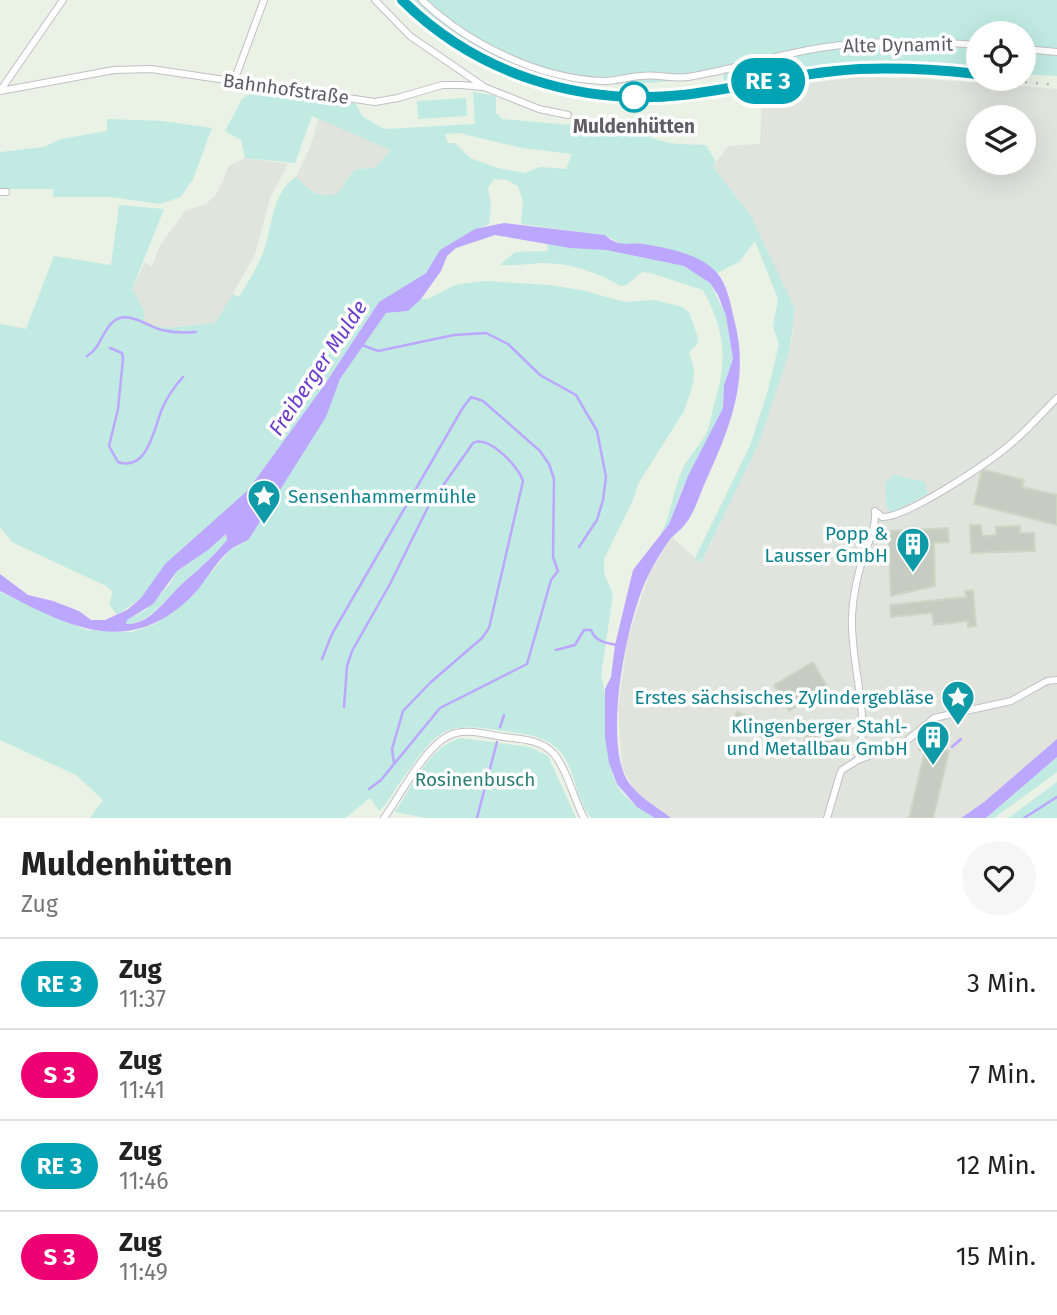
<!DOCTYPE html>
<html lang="de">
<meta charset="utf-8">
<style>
:root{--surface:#fff;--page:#f6f6f6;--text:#222;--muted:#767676;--line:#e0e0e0}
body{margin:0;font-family:"Fira Sans",sans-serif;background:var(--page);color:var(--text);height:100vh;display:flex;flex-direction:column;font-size:26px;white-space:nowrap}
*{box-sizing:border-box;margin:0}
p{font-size:23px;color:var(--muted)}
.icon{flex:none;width:38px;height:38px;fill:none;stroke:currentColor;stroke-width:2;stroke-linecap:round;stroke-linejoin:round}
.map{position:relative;height:818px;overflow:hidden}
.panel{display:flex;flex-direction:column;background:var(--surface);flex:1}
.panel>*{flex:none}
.badge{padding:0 14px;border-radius:23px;font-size:24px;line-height:46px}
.buttons{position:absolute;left:966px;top:21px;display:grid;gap:14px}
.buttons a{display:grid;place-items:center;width:70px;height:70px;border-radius:50%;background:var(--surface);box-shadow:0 7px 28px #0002;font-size:35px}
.map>.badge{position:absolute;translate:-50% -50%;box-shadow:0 0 0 4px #fff}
.round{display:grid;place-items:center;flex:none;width:74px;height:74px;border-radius:37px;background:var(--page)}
.summary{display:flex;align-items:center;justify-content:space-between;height:119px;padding:0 21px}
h1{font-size:33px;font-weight:700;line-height:52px}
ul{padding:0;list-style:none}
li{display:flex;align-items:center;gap:21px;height:91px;padding:0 21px;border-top:2px solid var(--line)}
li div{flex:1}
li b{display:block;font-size:26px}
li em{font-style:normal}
li .badge{min-width:77px;font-weight:700;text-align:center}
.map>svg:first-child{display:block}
.industrial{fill:#e0e4dd;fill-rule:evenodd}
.green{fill:#c0eae2;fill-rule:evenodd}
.water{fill:#bca7ff;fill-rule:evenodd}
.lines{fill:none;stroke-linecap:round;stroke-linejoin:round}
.stream{stroke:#bca7ff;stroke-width:2.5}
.building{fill:#c7ccc2;stroke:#cdd6c3;stroke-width:2}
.minor-casing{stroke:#c2bfc7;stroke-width:8}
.minor{stroke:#fff;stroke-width:6}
.rail{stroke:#bbbabb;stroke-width:2.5;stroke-dasharray:2 9;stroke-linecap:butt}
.line-casing{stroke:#fff;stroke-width:16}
.line{stroke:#00a3b4;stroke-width:10}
.stop-dot{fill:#fff;stroke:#00a3b4;stroke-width:3.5}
.labels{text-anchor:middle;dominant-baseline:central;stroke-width:7;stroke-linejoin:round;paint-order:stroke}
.street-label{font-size:19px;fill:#605d67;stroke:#fff}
.stop-label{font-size:19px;font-weight:bold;fill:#605d67;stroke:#fff}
.culture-label{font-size:19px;fill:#0d838f;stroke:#fff;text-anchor:end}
.park-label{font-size:19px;fill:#2c7f72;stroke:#fff}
.water-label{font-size:21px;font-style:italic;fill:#6c3ecd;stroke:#fff}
</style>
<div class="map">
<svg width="1057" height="818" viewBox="0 0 1057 818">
<rect width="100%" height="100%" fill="#eaf1e5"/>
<path class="industrial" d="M860,77L927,79L1057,89V739L984,802L961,818H671L635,791L622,767L618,709L627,641L649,574L672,537L701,563L759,443L789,353L793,332L750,214L713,167L728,146L760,144L762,95L798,90L808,83ZM978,117H1024V163H978Z
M319,117L353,132L391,150L376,167L354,170L337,194L323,196L308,189L296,177L310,148Z
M245,158L288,164L270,198L255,254L229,301L215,323L167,328L144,324L132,289L145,262L152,267L159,247L185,211L206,204L216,195L229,166Z"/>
<path class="green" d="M408,0H1057V76L1024,74V33H978V70L884,65L835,67L724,85L723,73C678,82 628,87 582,80C559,77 536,67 514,60L509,68L444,31Z
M253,92L355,103L362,116L384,129L475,124L473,92L496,96V113L502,119L618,129L640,128C654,146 685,144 706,145L716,162L713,167L750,214L795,309L789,353L759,443L701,563L695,558L750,446L768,390L779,344L773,327L778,299L755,241L739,262L717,273L686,254L640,243L629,246L619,243L605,235L521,224L523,201L518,186L507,180L494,179L488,188L491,206L489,224L463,236L433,262L426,273L379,302L325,384L248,490L165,564L141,598L117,615L109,604L113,592L106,586L12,542L0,527V324L26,329L54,256L111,265L119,205L164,209L132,289L144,310V324L167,328L215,323L233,294L239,297C248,282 259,265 265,248C272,225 273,191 296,177C310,191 317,198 337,194L354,170L376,167L391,150L312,116L295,163L245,158L241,140L225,131L242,99ZM459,133L522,148L572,154L566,169L540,167L525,173L498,168L470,158L455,143H448L445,134Z
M466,98L467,116L418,119L417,101Z
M107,119L163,121L212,128L193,179L181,197L160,204L111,197H53V189H0V152L44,147L61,139L107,131Z
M547,244L606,250L684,266L710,283L726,316L733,359L724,385L723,408L682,489L669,524L660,536C671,515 672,496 680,475C686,460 695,451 703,439C709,431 711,418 713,408C728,361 726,333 703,290L651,273L642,272L626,285L621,286C597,272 568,262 540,263C526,264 514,266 500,265L515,252L548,251Z
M483,281L550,285L586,291L624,302L655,300L682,307L689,312L698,338L697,344L689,352L694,369L693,384L684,411L638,484L633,500L604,559V573L613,594L601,676C613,711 597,764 624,795C633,805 644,810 655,818H591C576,798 575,772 563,755C550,737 531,735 511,732C442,721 441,726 401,781C393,791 389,802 379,811L370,798L345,818H90L103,800L76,775L0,740V592L86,630L132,632L153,625L169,615L191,597L230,550L244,543L325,417L340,379L386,313L408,311L421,299H428L455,285Z
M894,475L925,482L928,494L890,513L886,505L885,483Z
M226,534L227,540C214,556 199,569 183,583C165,598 151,624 125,624L127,620L146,610L170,584L177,571L208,550Z
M460,738L529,747L548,756L576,818H427L395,812C413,786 428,748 460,738Z
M1057,757V772L994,818H986Z
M1057,782V818H1007L1011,816Z"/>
<path class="water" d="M504,223L605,235C618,248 630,242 644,244C667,248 701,254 717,273C728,285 731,307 735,323C750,382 728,432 704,485C699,497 694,513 686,523C682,529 676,533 671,538C663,549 655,562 649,574C627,616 603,738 627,780C637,796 657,807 671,818H655L637,807L617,784L609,763L605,737V689L611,677L615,645L633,570L669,524L688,476L723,408L724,385L733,359L726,316L718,295L710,283L684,266L606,250L570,248L495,235L456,248L447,256L441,271L421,299L408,311L386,313L340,379L326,417L249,539C244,543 237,545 231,549C214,563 205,584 190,598C127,659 66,625 0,591V574L28,595L53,601L79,611L91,620H105L127,610L141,598L165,564L248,490L325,384L379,302L426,273L440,250L475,229ZM226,534L227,540C214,556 199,569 183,583C166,598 151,625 126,624L127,620L153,604L177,571L208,550Z
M1057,739V757L986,818H961L984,802Z"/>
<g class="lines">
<path class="stream" d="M362,345L378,351L454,335L486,333L508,344L540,375L576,395L597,431L606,477L603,500L597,520L579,547
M110,348L122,353L123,359L118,409L109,446L118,462C148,472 154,428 162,409C167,397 174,387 183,377
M87,356C101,348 102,330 114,321C128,310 149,327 162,330C174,333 184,333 196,332
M556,650L575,645L584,630H591C596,642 605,643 617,645
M322,659L332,634L462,409L471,397L483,401L540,451L549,464L554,479L553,557L558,571L551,580L527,664L440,708L381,780L369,789
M344,707L347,666L352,651L390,584L428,507L473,443C489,435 518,466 523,481L489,628L482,638L431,682L403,711L392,749L394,763
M500,727L504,715
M952,747L961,739
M477,818L497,742
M1024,818L1057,797"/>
</g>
<path class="building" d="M984,470L1024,480L1022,487L1057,495V525L974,504L981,473Z
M970,525H981L982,536L996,535V527L1020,526V533H1034L1035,551L971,553Z
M948,528L949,542L934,543L935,586L891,596L888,531Z
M973,590L976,626L968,627V621L934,625L932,613L891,617L890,605L966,597L965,591Z
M813,662L828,688L789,711L774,685Z
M737,712L770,725L765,738L731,725Z
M807,731L846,741L842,758L803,748Z
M921,744L949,751L933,818H909L925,751L919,750Z"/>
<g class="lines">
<defs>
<path id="minor" d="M375,0L410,36L483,86
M422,0C468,44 539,79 604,81C616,81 628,77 641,76C657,74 672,79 688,77C732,70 775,55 819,48C872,40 925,41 978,45
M1024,49L1057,52
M234,81L264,0
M0,91L114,70L151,69L375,102L398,98L442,85H461L484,87L539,109L568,115
M0,91L63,0
M0,192H6
M875,511L882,517C907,518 993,460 1014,441C1029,428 1043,412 1057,398
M858,760L904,743L934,718L1011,701L1047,681L1057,680
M384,818C401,795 428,739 456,733C471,729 489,735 504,737C522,739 542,740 554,754C567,769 574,800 584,818
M827,818L840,774L842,770L858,760C871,713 850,665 852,616C853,595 858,572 865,552C871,537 876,527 875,511"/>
</defs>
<use href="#minor" class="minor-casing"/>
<use href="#minor" class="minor"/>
<path class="rail" d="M395,0C468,75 572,110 676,101C731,96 784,80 839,75C912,69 985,79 1057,85"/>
</g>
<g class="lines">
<defs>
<path id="line" d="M402,0C477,74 579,106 683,95C734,89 784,76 835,71C883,66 931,69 978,74"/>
</defs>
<use href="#line" class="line-casing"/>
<use href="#line" class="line"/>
</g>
<defs>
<symbol id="sight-pin" viewBox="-11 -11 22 30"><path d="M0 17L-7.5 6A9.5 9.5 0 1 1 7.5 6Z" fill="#0f9aa8" stroke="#fff"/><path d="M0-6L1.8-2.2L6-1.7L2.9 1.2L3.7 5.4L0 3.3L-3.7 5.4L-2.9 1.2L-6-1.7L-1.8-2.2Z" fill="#fff"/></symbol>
<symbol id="building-pin" viewBox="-11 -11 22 30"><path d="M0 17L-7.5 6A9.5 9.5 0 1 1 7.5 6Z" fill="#0f9aa8" stroke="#fff"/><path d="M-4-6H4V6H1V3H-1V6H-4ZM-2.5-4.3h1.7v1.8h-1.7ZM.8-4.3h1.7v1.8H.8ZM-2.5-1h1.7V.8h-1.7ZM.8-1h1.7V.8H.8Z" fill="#fff"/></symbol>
</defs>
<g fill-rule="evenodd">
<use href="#sight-pin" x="245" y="477" width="38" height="52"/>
<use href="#building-pin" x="894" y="525" width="38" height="52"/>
<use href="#sight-pin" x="939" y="678" width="38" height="52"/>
<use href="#building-pin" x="914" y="718" width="38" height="52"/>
</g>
<circle class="stop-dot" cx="634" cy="97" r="14"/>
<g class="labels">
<g class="street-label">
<text transform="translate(898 45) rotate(-1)">Alte Dynamit</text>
<text transform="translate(286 89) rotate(8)">Bahnhofstraße</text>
</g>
<g class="stop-label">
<text x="634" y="126">Muldenhütten</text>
</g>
<g class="culture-label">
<text x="288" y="496" text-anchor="start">Sensenhammermühle</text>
<text x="888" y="533">Popp &amp;<tspan x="888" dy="22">Lausser GmbH</tspan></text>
<text x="934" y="697">Erstes sächsisches Zylindergebläse</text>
<text x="908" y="726">Klingenberger Stahl-<tspan x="908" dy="22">und Metallbau GmbH</tspan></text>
</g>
<g class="park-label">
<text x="475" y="779">Rosinenbusch</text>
</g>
<g class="water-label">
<text transform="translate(318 368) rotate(-56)">Freiberger Mulde</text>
</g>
</g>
</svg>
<div class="buttons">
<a><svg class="icon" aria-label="locate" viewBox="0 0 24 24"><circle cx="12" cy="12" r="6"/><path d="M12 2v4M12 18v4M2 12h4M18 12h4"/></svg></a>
<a><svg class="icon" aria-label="layers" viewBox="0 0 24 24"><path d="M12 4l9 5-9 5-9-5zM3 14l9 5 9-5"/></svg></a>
</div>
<b class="badge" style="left:768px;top:81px;background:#00a3b4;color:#fff">RE 3</b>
</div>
<section class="panel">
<div class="summary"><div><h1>Muldenhütten</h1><p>Zug</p></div><a class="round"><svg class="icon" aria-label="heart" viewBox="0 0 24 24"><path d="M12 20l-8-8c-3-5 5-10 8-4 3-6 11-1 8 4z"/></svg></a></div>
<ul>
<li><span class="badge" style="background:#00a3b4;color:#fff">RE 3</span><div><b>Zug</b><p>11:37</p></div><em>3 Min.</em></li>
<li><span class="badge" style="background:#ed0172;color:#fff">S 3</span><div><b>Zug</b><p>11:41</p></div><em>7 Min.</em></li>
<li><span class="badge" style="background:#00a3b4;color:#fff">RE 3</span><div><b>Zug</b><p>11:46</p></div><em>12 Min.</em></li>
<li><span class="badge" style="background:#ed0172;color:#fff">S 3</span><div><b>Zug</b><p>11:49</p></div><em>15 Min.</em></li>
</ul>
</section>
